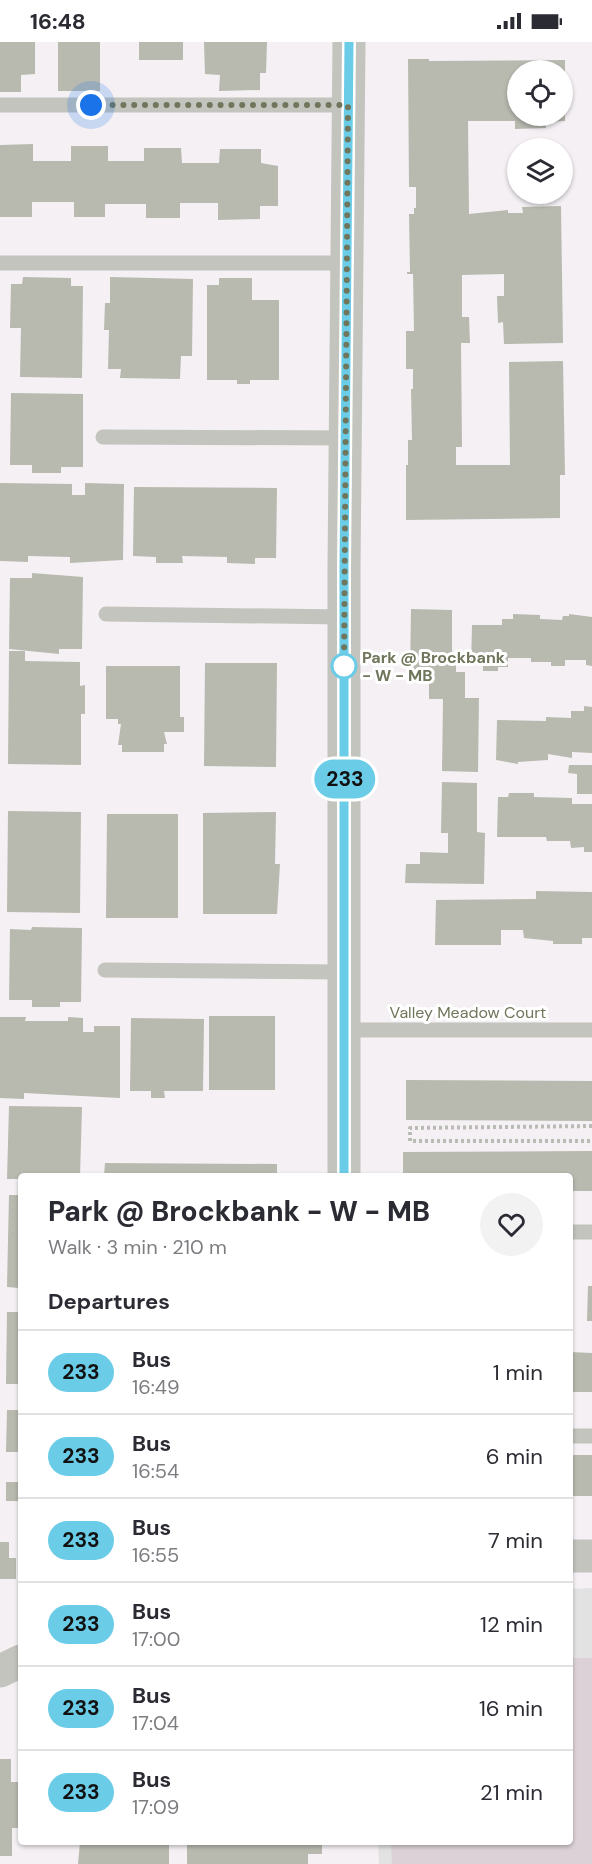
<!DOCTYPE html>
<meta charset="utf-8">
<style>
:root{--surface:#fff;--page:#f2f2f3;--text:#2b2b33;--muted:#7c7c81;--line:#e1e1e2}
body{margin:0;font-family:"DM Sans",sans-serif;background:var(--page);color:var(--text);height:100vh;display:flex;flex-direction:column;font-size:22px;white-space:nowrap}
*{box-sizing:border-box;margin:0}
p{font-size:20px;color:var(--muted)}
.icon{flex:none;width:33px;height:33px;fill:none;stroke:currentColor;stroke-width:2;stroke-linecap:round;stroke-linejoin:round}
.map{position:relative;flex:1;overflow:hidden}
.sheet{position:absolute;left:18px;top:1131px;width:555px;height:672px;display:flex;flex-direction:column;background:var(--surface);border-radius:6px;box-shadow:0 2px 4px #0004}
.sheet>*{flex:none}
.badge{padding:0 12px;border-radius:20px;font-size:21px;line-height:39px}
.fabs{position:absolute;left:507px;top:18px;display:grid;gap:12px}
.fabs a{display:grid;place-items:center;width:66px;height:66px;border-radius:50%;background:var(--surface);box-shadow:0 2px 4px #0004;font-size:30px}
.you{position:absolute;width:30px;height:30px;margin:-15px;border:4px solid #fff;border-radius:50%;background:#1a73e8;box-shadow:0 0 0 9px #1a73e833}
.map>.badge{position:absolute;translate:-50% -50%;box-shadow:0 0 0 3px #fff}
h2{padding:0 30px;font-size:22px;line-height:54px}
.round{display:grid;place-items:center;flex:none;width:63px;height:63px;border-radius:32px;background:var(--page)}
.headline{display:flex;align-items:center;justify-content:space-between;height:102px;padding:0 30px}
h1{font-size:28px;font-weight:800;line-height:45px}
ul{padding:0;list-style:none}
li{display:flex;align-items:center;gap:18px;height:84px;padding:0 30px;border-top:2px solid var(--line)}
li div{flex:1}
li b{display:block;font-size:22px}
li em{font-style:normal}
li .badge{min-width:66px;font-weight:700;text-align:center}
.status{display:flex;justify-content:space-between;align-items:center;height:42px;padding:0 30px;background:var(--surface);direction:ltr}
.status svg{height:16px;fill:currentColor}
.map>svg:first-child{display:block}
.built{fill:#e3e2e2}
.green{fill:#dbd1d7}
.building{fill:#b8bab0;fill-rule:evenodd}
.lines{fill:none;stroke-linecap:round;stroke-linejoin:round}
.path{stroke:#b9bbb5;stroke-width:4;stroke-dasharray:3 3;stroke-linecap:butt}
.service{stroke:#c2c4bd;stroke-width:15}
.tertiary{stroke:#c2c4bd;stroke-width:33}
.line-casing{stroke:#fff;stroke-width:14}
.line{stroke:#6bcce7;stroke-width:9}
.walk{stroke:#6f765b;stroke-width:6;stroke-dasharray:0 10.8}
.stop-dot{fill:#fff;stroke:#6bcce7;stroke-width:3}
.labels{text-anchor:middle;dominant-baseline:central;stroke-width:6;stroke-linejoin:round;paint-order:stroke}
.stop-label{font-size:16px;font-weight:bold;fill:#6f765b;stroke:#fff;text-anchor:start}
.street-label{font-size:16px;fill:#6f765b;stroke:#fff}
</style>
<div class="status"><b>16:48</b><svg viewBox="0 0 49 12"><path d="M0 12V9h3v3zM5 12V6h3v6zM10 12V3h3v9zM15 12V0h3v12zM26 1h20v11H26zM47 4h2v5h-2z"/></svg></div>
<div class="map">
<svg width="592" height="1822" viewBox="0 0 592 1822">
<rect width="100%" height="100%" fill="#f4f0f4"/>
<path class="built" d="M592,1546V1822H379L378,1800H570V1547Z"/>
<path class="green" d="M570,1616H592V1822H392L391,1800H570Z"/>
<path class="building" d="M0,0H35V32L21,33V50H0Z
M58,0H100V49H58Z
M139,0H183V18H139Z
M204,0H267L266,31H260V48L219,49L220,33L205,32Z
M408,17H429V19L565,18V79L546,80V86L515,87V79H468L469,172L508,168V171H523L522,165L561,164L563,301L504,302L503,280L498,281L497,254H504V232L462,233V275H469L470,301H461L462,405H456V423H510L509,320L563,319L565,433H560V476L406,478V423H408V398H412L411,347H413V327H406V289H414L413,232H407V230H410L409,172H414V166H416V145H409ZM518,28H562V74H518Z
M33,102V119H71V104H108V119H144V106H181L182,121H219L220,107H261V121L278,124V164H260V177L218,178V161H180V176H146V162H105V175H74V160H32V175H0V103Z
M23,235L71,236V244H83L82,336L20,335L21,286H10L11,242H22Z
M110,235L193,237L192,314H181L180,337L120,336L121,327H108L109,288H104L105,261H110Z
M219,236H252V258H279V338H250V342H237V338H207V243H219Z
M11,351L83,352V425H61V431H32V423H10Z
M0,441L72,442V453H85V441L124,442L123,518L70,521V515L28,514V520L0,519Z
M134,445L277,446L276,516H255V522L227,521V515L182,514L183,521H156V515L133,514Z
M32,531L83,535L82,607H59V612L9,607L10,536H32Z
M411,567L452,568V623H456V630H465V656H479L478,730L442,729L443,657H429V632H410Z
M513,572L540,573V577L562,578L563,574H569V572L592,575V624L586,623V618H565V624H551V620H531V616H508V625H498V629H483V623H471L472,583H502V577H513Z
M9,609H25V619L80,620V644L85,643V672H81V723L8,722Z
M205,621H277L276,725L204,724Z
M106,624H180V675H184V690H164L167,702H164V710H122V703H118L121,682H118V677H106Z
M584,664L592,665V711L572,710V716L548,712V718L518,720V722L496,718L497,678L546,679V675L571,676V669H584Z
M569,723H592V752H577V732L568,731Z
M442,740L477,741V790L485,791L484,842L405,841L406,822H420V810L448,811V791H441Z
M509,751H534V755L572,756V762H592V810H584V805L571,806L570,799H547L546,795H497L498,755H508Z
M8,769L81,770L80,871L7,870Z
M276,770L275,822H280L277,872H203V771Z
M107,772H178V876H106Z
M536,849L592,850V896H582V902H553V899L524,896L523,888H501V903H435L436,858L536,857Z
M32,885L82,886L81,960H60V965H32V958H9L10,887L31,888Z
M209,974H275V1048H209Z
M0,975H26L25,979H68V975L83,976V990H94V984H120V1056L24,1051V1057L0,1056Z
M131,976L204,977L203,1049H164L165,1056H151V1049H130Z
M406,1038L592,1039V1079L406,1078Z
M9,1064L82,1065L80,1134H21V1137H7Z
M592,1109V1149H570V1134H403V1110Z
M105,1121L277,1122V1134H104Z
M9,1153H21V1255L19,1246L7,1245Z
M588,1244H592V1279H587Z
M7,1270H21V1342H6Z
M570,1310L592,1311V1350H570Z
M18,1359H21V1459H6V1440H18L19,1410H6L7,1368H18Z
M570,1413H592V1454H570Z
M0,1500H9V1516H16V1537H0Z
M0,1717H11V1740H21V1786H12V1814H0Z
M80,1800H169V1822H78Z
M187,1800H322V1812H308V1822H187Z"/>
<g class="lines">
<path class="path" d="M592,1084L410,1086V1099H592"/>
<path class="service" d="M0,63H349
M0,221H347
M103,395L346,396
M106,572L344,575
M105,928L345,930
M344,988H592
M570,1190H592
M570,1394H592"/>
<path class="tertiary" d="M344,1134V526L349,0
M570,1514H592
M0,1629L21,1619"/>
</g>
<g class="lines">
<defs>
<path id="line" d="M344,1134V526L349,0"/>
</defs>
<use href="#line" class="line-casing"/>
<use href="#line" class="line"/>
<path class="walk" d="M91,63H348L344,624"/>
</g>
<circle class="stop-dot" cx="344" cy="624" r="12"/>
<g class="labels">
<g class="stop-label">
<text x="362" y="615">Park @ Brockbank<tspan x="362" dy="18">- W - MB</tspan></text>
</g>
<g class="street-label">
<text x="468" y="970">Valley Meadow Court</text>
</g>
</g>
</svg>
<div class="fabs">
<a><svg class="icon" aria-label="locate" viewBox="0 0 24 24"><circle cx="12" cy="12" r="6"/><path d="M12 2v4M12 18v4M2 12h4M18 12h4"/></svg></a>
<a><svg class="icon" aria-label="layers" viewBox="0 0 24 24"><path d="M12 4l9 5-9 5-9-5zM3 14l9 5 9-5"/></svg></a>
</div>
<div class="you" style="left:91px;top:63px"></div>
<b class="badge" style="left:345px;top:737px;background:#6bcce7;color:#111">233</b>
<section class="sheet">
<div class="headline"><div><h1>Park @ Brockbank - W - MB</h1><p>Walk · 3 min · 210 m</p></div><a class="round"><svg class="icon" aria-label="heart" viewBox="0 0 24 24"><path d="M12 20l-8-8c-3-5 5-10 8-4 3-6 11-1 8 4z"/></svg></a></div>
<h2>Departures</h2>
<ul>
<li><span class="badge" style="background:#6bcce7;color:#111">233</span><div><b>Bus</b><p>16:49</p></div><em>1 min</em></li>
<li><span class="badge" style="background:#6bcce7;color:#111">233</span><div><b>Bus</b><p>16:54</p></div><em>6 min</em></li>
<li><span class="badge" style="background:#6bcce7;color:#111">233</span><div><b>Bus</b><p>16:55</p></div><em>7 min</em></li>
<li><span class="badge" style="background:#6bcce7;color:#111">233</span><div><b>Bus</b><p>17:00</p></div><em>12 min</em></li>
<li><span class="badge" style="background:#6bcce7;color:#111">233</span><div><b>Bus</b><p>17:04</p></div><em>16 min</em></li>
<li><span class="badge" style="background:#6bcce7;color:#111">233</span><div><b>Bus</b><p>17:09</p></div><em>21 min</em></li>
</ul>
</section>
</div>
